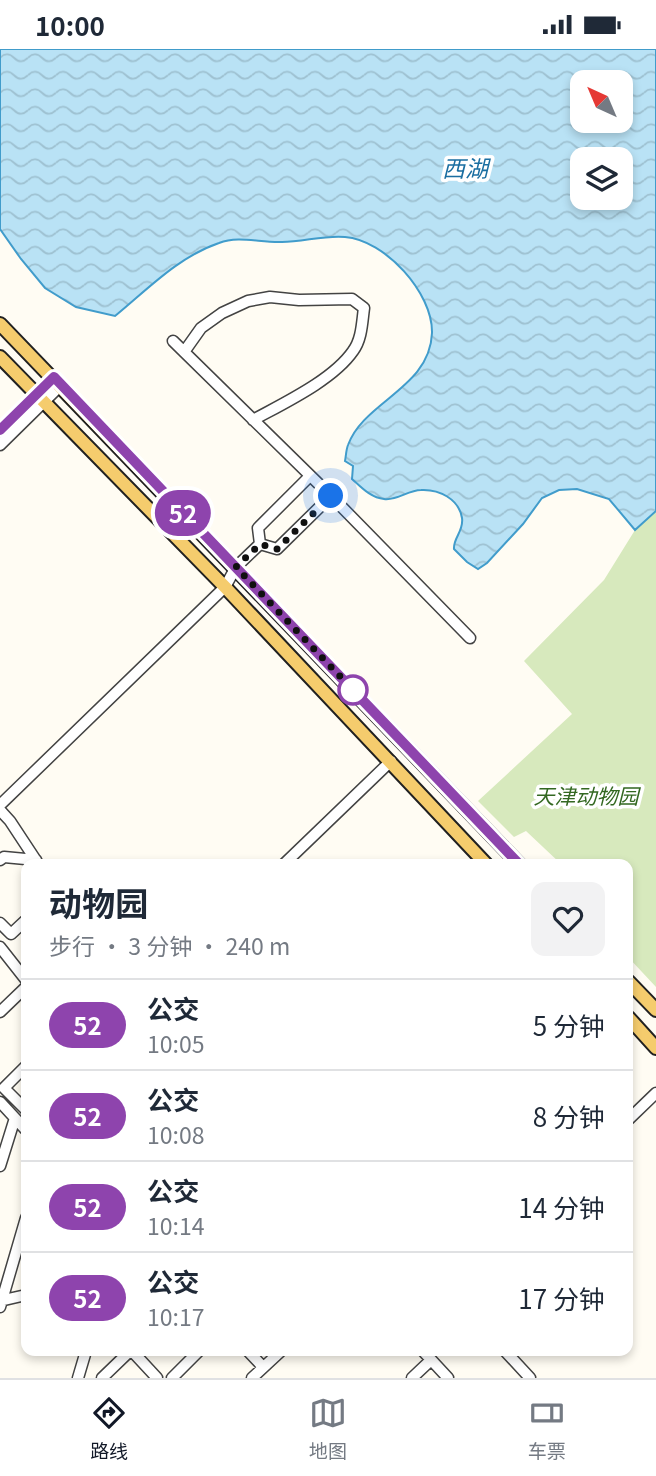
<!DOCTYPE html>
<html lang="zh">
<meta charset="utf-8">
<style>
:root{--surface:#fff;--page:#f2f2f3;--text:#1f2937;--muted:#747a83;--line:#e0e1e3;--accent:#111827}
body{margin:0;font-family:Georgia,"Noto Sans SC",serif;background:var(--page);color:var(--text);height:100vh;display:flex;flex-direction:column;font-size:26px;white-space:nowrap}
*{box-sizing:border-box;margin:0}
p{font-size:23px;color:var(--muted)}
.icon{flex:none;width:38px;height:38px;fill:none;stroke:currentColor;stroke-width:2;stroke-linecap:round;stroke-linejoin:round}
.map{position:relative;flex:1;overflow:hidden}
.panel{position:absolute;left:21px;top:810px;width:612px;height:497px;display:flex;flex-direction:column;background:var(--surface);border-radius:14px;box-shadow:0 4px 10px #0003}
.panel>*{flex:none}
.badge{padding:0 14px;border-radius:23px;font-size:24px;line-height:46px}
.needle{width:46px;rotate:316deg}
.controls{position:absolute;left:570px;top:21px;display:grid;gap:14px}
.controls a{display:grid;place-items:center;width:63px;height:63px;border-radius:14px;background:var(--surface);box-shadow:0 4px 10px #0003;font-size:35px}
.you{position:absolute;width:35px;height:35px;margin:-18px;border:5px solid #fff;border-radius:50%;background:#1a73e8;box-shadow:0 0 0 10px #1a73e833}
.map>.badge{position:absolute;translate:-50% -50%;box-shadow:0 0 0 4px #fff}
.round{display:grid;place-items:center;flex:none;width:74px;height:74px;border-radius:14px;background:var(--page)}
.headline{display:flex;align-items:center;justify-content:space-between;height:119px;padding:0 28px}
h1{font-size:33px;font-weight:700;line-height:52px}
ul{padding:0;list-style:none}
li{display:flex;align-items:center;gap:21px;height:91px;padding:0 28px;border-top:2px solid var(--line)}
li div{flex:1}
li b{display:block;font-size:26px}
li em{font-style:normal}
li .badge{min-width:77px;font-weight:700;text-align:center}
.status{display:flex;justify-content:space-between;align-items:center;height:49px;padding:0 35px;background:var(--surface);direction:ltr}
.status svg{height:19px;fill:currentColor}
.dock{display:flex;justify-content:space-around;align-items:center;height:98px;border-top:2px solid var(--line);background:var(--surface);font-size:19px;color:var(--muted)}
.dock a{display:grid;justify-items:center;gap:4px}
.dock .active{color:var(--accent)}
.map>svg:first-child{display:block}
.park{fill:#d7e9bd;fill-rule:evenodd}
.water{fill:url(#water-waves);stroke:#419ccb;stroke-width:2;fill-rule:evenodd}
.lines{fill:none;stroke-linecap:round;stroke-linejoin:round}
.minor-casing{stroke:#434343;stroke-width:13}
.major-casing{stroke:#212121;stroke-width:16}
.minor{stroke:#fff;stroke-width:10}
.major{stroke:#f5cc6d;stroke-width:12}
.line-casing{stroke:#fff;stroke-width:16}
.line{stroke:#8e44ad;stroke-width:10}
.walk{stroke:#101010;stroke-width:7;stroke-dasharray:0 12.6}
.stop-dot{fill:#fff;stroke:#8e44ad;stroke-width:3.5}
.labels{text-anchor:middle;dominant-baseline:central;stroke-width:7;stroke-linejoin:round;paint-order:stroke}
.park-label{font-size:21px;font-style:italic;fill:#336821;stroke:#fff}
.water-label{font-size:23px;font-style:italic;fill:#1a6ea1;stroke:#fff}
</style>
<div class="status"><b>10:00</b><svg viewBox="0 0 49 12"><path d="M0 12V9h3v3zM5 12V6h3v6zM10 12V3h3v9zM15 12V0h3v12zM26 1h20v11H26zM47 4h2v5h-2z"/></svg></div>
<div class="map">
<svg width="656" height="1329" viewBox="0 0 656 1329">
<defs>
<pattern id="water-waves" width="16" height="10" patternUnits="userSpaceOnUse" patternTransform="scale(1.75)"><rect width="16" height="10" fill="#b9e2f5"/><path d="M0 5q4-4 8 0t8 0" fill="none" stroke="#9ec1d1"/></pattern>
</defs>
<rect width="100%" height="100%" fill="#fffcf3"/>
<path class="park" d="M0,0H656V938L628,908V816L561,815L526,782L514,788L478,752L572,665L524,612L604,531L635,481L609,450L577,440L559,441L542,449L533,460L467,513L454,500C453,489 464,482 462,469C459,451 439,440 421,441C408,441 397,452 384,450C371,449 361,438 352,430L353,418L345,412C346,407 346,401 348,396C364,352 430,339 432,284C433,244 385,191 345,188C324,186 303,193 282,193C260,194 239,186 219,194C178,208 148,240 115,267L76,258L45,239L21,210L0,180ZM583,33H621V72H583ZM583,110H621V149H583Z"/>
<path class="water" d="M0,0H656V462L635,481L609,450L577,440L559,441L542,449L523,475L487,514L478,520L467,513L454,500C453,489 464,482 462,469C459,450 439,440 421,441C408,441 397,452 384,450C371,449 361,438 352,430L353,417L345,412C346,407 346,401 348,396C364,352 430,339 432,284C433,244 385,191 345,188C324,186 303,193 282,193C260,194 239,186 219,194C178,208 148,240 115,267L76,258L45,239L21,210L0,180ZM583,33H621V72H583ZM583,110H621V149H583Z"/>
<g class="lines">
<defs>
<path id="minor" d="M173,292L331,447L470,589
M184,303L201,279L222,264L248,252L270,248L299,251L352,250L364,259C362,273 362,290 353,302C333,331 284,354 253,371
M0,381L53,328
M0,396L61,336
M260,495L277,500L331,447
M260,495L258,479L310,427
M0,756L225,538L236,518L260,495
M0,761L10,772L39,816
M0,811L4,808L36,811
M283,816L391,712
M0,874L11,885L26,871
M0,898L26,931
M0,963L26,938
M26,1017L4,1039L26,1061
M0,1053L26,1081
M628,1071L656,1044
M0,1117L15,1069
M0,1252L26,1246
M0,1258L26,1169
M132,1302L157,1329
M248,1302L263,1318
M423,1302L448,1329
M505,1302L530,1329
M78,1329L86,1302
M102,1329L130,1302
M172,1329L199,1302
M252,1329L281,1302
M412,1329L431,1311"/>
<path id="major" d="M0,275L520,816
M0,308L225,538L487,816
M628,932L656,961
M628,968L656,999"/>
</defs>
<use href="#minor" class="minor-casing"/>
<use href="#major" class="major-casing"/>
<use href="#minor" class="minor"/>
<use href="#major" class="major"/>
</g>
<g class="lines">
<defs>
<path id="line" d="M0,381L54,328L520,816"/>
</defs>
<use href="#line" class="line-casing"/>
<use href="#line" class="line"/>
<path class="walk" d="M331,447L277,500L260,495L236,518L353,641"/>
</g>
<circle class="stop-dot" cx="353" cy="641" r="14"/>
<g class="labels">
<g class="park-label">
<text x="586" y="746">天津动物园</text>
</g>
<g class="water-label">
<text x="465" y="118">西湖</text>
</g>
</g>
</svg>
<div class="controls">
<a><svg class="needle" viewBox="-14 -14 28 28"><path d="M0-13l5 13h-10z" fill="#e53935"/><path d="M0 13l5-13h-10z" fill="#747a83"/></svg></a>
<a><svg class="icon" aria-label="layers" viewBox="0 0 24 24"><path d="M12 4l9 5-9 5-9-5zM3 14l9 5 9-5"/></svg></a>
</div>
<div class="you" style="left:331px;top:447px"></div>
<b class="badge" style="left:183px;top:464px;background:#8e44ad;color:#fff">52</b>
<section class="panel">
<div class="headline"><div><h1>动物园</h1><p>步行 · 3 分钟 · 240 m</p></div><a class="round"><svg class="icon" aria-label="heart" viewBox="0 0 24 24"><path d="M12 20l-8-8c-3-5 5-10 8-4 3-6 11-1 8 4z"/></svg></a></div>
<ul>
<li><span class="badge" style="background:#8e44ad;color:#fff">52</span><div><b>公交</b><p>10:05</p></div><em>5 分钟</em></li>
<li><span class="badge" style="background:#8e44ad;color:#fff">52</span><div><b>公交</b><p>10:08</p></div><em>8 分钟</em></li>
<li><span class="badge" style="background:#8e44ad;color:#fff">52</span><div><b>公交</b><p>10:14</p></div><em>14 分钟</em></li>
<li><span class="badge" style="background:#8e44ad;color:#fff">52</span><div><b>公交</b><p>10:17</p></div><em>17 分钟</em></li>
</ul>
</section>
</div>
<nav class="dock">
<a class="active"><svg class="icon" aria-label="directions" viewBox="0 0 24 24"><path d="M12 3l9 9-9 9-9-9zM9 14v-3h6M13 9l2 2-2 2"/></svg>路线</a>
<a><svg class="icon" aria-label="map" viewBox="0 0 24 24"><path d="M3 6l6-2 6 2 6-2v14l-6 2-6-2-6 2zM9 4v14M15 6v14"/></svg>地图</a>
<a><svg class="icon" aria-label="tickets" viewBox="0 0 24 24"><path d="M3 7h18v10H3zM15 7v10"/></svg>车票</a>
</nav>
